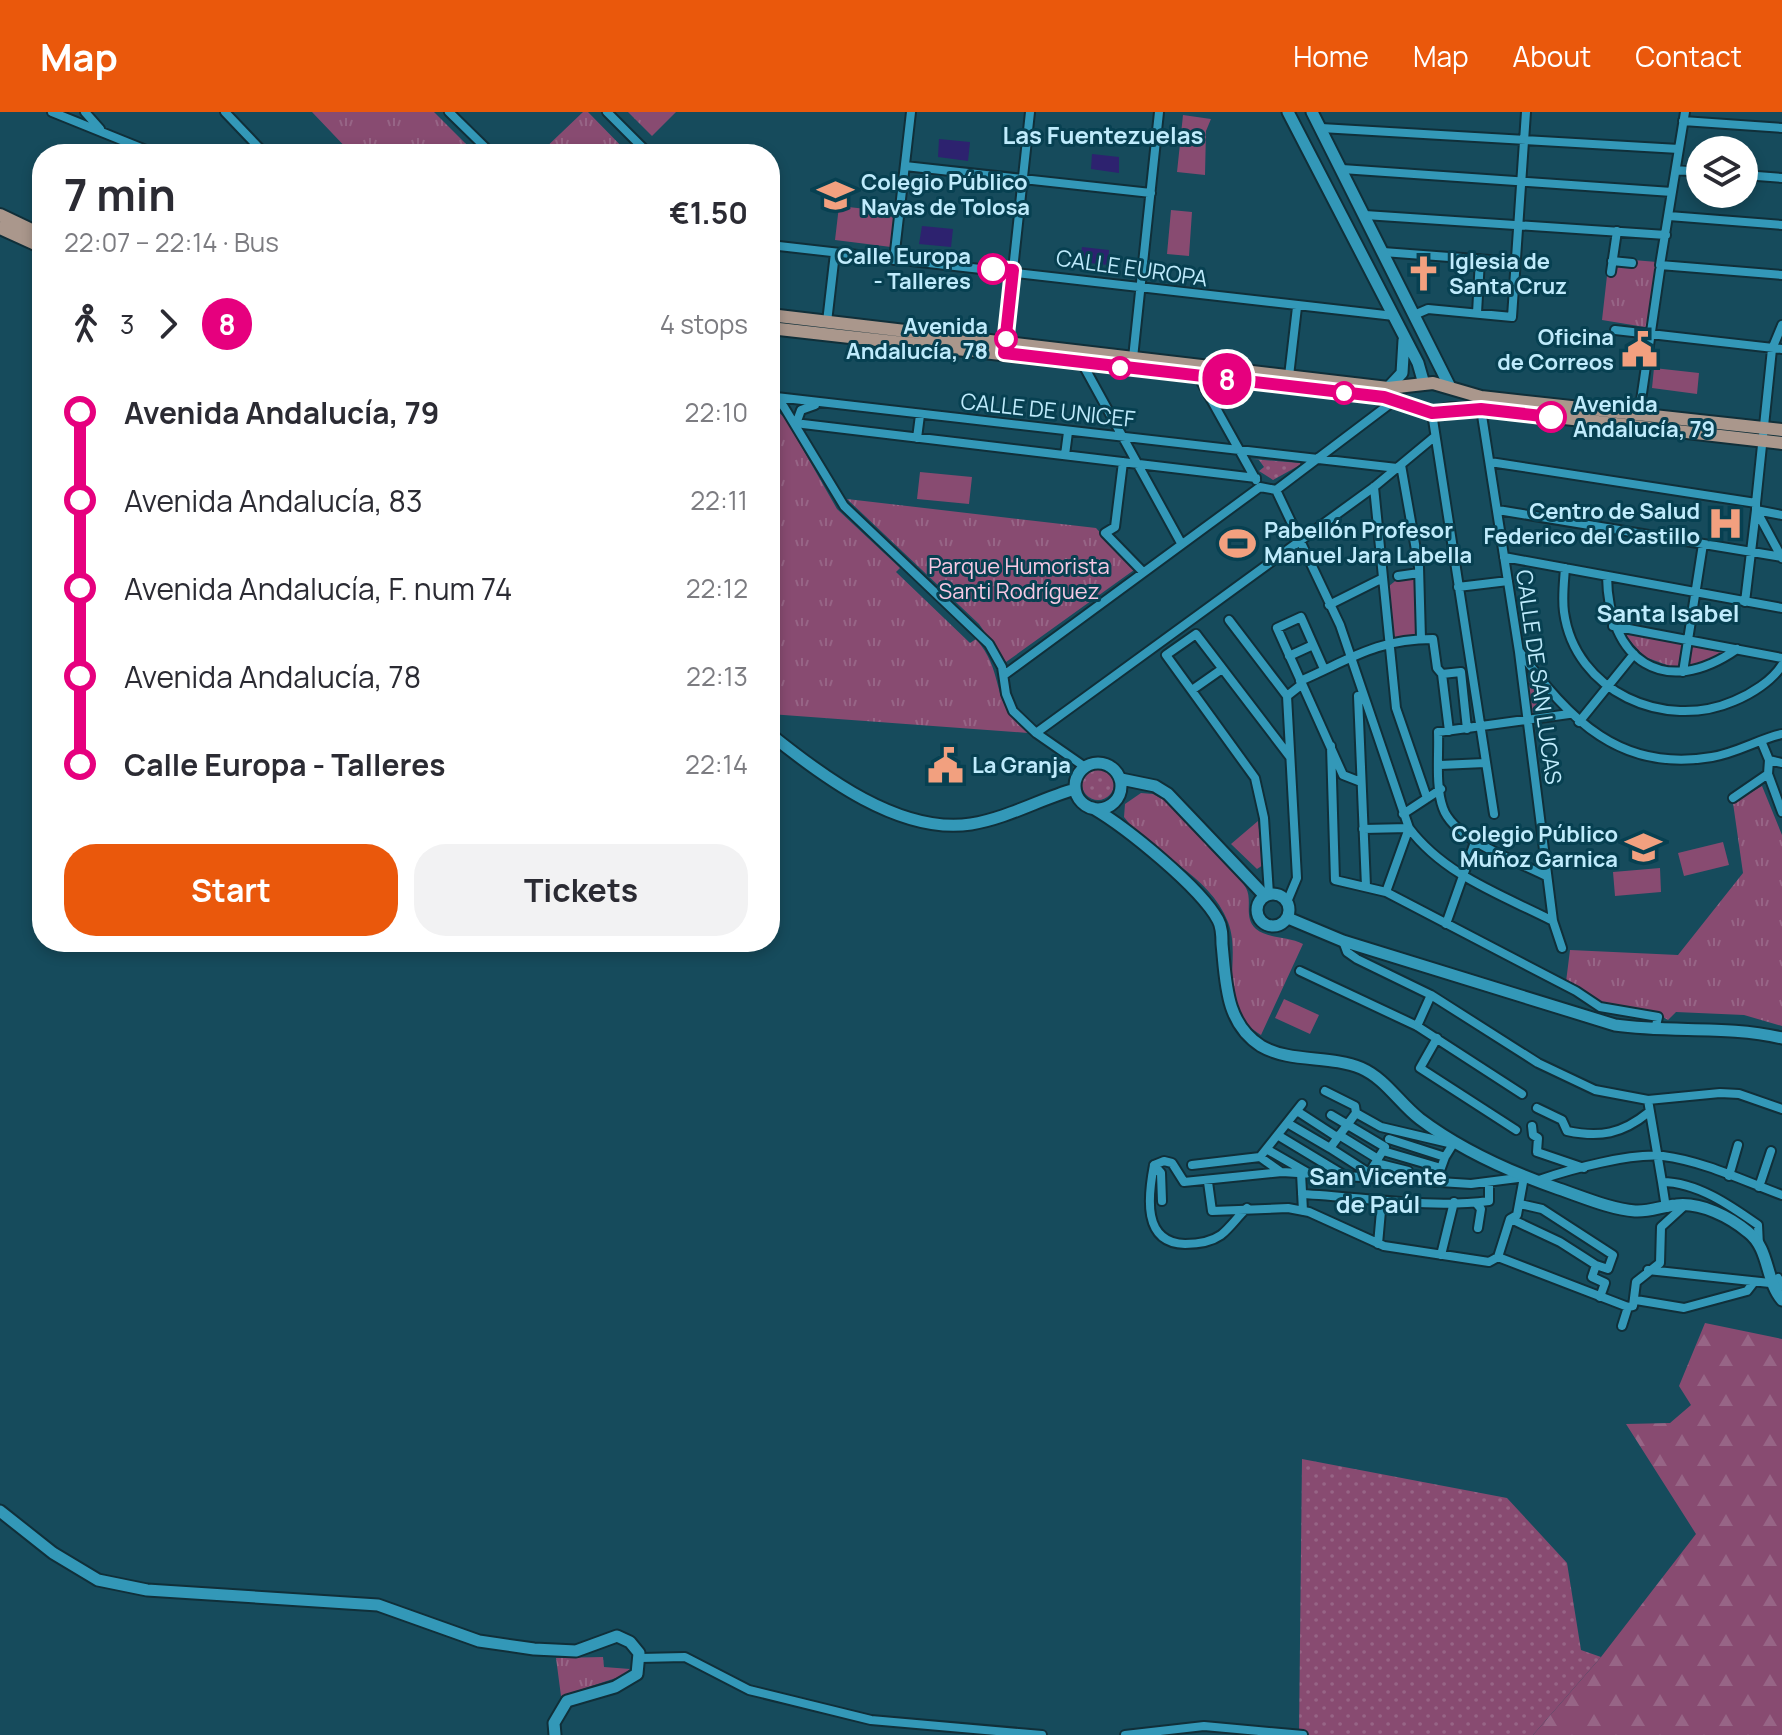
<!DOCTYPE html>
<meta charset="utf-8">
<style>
:root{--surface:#fff;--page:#f2f2f3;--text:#2b2b33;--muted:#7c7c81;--accent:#ea580c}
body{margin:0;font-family:Manrope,sans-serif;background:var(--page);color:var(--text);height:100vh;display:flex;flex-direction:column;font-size:30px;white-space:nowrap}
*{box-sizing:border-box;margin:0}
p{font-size:26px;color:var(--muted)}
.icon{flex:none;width:44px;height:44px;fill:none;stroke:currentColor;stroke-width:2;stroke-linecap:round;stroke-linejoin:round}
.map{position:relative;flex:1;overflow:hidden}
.drawer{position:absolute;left:32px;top:32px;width:748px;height:808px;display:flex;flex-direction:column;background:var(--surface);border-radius:32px;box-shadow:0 4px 12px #0003}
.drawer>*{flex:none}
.badge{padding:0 16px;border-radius:26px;font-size:28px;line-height:52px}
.controls{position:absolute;left:1686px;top:24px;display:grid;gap:16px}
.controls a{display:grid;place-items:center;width:72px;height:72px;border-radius:50%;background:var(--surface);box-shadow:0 4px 12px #0003;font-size:40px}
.map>.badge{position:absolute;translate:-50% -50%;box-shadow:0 0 0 4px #fff}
.legs{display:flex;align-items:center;gap:12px;height:88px;padding:0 32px;font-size:26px}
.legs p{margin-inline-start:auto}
.overview{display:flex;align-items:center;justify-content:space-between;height:136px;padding:0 32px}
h1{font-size:44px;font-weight:700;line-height:60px}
.button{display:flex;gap:16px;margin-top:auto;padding:16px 32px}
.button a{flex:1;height:92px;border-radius:32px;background:var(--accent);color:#fff;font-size:32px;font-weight:700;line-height:92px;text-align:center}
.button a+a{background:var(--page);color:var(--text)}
ul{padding:0 32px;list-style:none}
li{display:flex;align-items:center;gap:28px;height:88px;font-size:30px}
li i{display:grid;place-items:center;width:12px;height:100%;margin:0 10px;background:currentColor}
li i::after{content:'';width:20px;height:20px;margin:-10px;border:6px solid;border-radius:50%;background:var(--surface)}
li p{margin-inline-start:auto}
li:first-child i{background:linear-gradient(#0000 50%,currentColor 0)}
li:last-child i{background:linear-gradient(currentColor 50%,#0000 0)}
header{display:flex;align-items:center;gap:48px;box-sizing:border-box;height:112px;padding:0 40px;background:var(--accent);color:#fff}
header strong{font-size:38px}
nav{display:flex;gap:44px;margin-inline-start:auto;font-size:28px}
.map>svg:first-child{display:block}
.grass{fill:url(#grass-dots)}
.forest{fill:url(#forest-firs)}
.park{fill:url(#park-tufts)}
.pitch{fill:#884b71}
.water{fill:#2d226f}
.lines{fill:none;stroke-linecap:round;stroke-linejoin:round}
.street-casing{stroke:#102f39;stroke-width:12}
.secondary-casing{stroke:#102f39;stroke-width:15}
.primary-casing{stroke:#102f39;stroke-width:16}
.street{stroke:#3398b8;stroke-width:8}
.secondary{stroke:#3398b8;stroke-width:11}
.primary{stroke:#aa978c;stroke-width:12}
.line-1-casing{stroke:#fff;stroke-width:18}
.line-1{stroke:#e6007e;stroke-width:12}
.stop-1-dot{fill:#fff;stroke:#e6007e;stroke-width:4}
.labels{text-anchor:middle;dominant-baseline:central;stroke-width:6;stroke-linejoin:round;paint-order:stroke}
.poi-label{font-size:22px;font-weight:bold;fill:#bfebfc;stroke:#074051;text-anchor:start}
.stop-label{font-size:22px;font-weight:bold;fill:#bfebfc;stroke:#074051;text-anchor:end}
.street-label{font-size:22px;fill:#bfebfc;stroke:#074051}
.park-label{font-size:22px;fill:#f8c9e4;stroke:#074051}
.neighbourhood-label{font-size:24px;font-weight:bold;fill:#bfebfc;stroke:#074051}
</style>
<header>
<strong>Map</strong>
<nav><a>Home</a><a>Map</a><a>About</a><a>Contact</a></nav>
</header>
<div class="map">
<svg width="1782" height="1623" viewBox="0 0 1782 1623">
<defs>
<pattern id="grass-dots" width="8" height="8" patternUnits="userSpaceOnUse" patternTransform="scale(2)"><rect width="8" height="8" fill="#884b71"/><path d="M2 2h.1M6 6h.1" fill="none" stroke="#976586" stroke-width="1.8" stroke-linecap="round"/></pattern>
<pattern id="forest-firs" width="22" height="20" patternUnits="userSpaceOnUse" patternTransform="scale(2)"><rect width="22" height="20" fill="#884b71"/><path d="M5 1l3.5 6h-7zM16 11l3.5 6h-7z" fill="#976586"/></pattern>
<pattern id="park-tufts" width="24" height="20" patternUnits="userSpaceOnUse" patternTransform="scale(2)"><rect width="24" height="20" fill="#884b71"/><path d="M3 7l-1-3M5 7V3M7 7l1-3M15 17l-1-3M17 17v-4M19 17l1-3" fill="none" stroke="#976586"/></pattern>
</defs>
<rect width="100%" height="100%" fill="#164b5c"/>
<path class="grass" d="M1252,347L1300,351V353L1273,368L1259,359L1264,355L1259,348Z
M1526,562L1556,600L1531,602Z
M1082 672a16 16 0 1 1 32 0a16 16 0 1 1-32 0Z
M1302,1347L1507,1386L1567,1451L1581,1538L1601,1545L1533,1623H1299Z"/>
<path class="forest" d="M1705,1211L1782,1227V1623H1533L1601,1545L1696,1422L1626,1312L1670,1311L1691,1293L1679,1274Z"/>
<path class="park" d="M312,0H434L476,42H352Z
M583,0H588L629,42H539Z
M628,0H676L652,24Z
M1609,146L1657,150L1656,159H1665L1657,217L1602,208Z
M770,293L785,306L837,397L900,456L896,460L970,531L976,527C1007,563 987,587 1028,621L770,602Z
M847,387L1096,416L1134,458L1006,550L979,512Z
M1616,514L1680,526L1683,532L1678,557L1645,545Z
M1688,528L1729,538L1717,547L1688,556L1685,551Z
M1762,674L1782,723V914L1744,903L1676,900L1668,908L1653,899L1597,889L1566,870L1570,838L1678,843L1743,761L1733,691Z
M1141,681L1153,682L1169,691C1188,712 1234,754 1246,776C1253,789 1243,805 1256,817C1268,827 1288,824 1303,832L1261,923C1213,894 1243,849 1228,810C1209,761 1153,744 1124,705L1125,692Z
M1258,709L1263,753L1257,757L1231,732Z
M603,1545L604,1555L630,1557L622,1564L561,1584L556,1546Z"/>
<path class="pitch" d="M1183,3L1211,7L1206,19L1205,63L1177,60Z
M839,94L894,100L891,135L835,128Z
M1171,98L1192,100L1189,144L1167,142Z
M1654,256L1699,261L1697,282L1652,276Z
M920,360L972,365L969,392L917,387Z
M1416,465L1419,524L1396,527L1392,524L1389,474L1399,466Z
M1723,730L1729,753L1684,764L1678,741Z
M1660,756L1661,780L1615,784L1613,760Z
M1284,887L1319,903L1310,922L1275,906Z"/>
<path class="water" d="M939,27L970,30L968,49L938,45Z
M1092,42L1119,45V61L1091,57Z
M922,114L953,117L951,135L919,132Z
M1082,135L1109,138L1108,153L1080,150Z"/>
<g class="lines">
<defs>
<path id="street" d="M52,0L156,42
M85,0L100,17
M225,0L265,42
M449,0L492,42
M607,0L649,42
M1685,0L1660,153L1782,163
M1683,9L1782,16
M1321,16L1679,37
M905,54L1151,81
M1342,57L1672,80
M1676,58L1700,60
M1744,63L1782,66
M1365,103L1666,123
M1669,104L1782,113
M770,133L1394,204
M1383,140L1516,150
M894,148L911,0
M1612,149L1632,151
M1611,160L1617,119
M1477,201L1480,147
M1414,203L1428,197L1512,205L1526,0
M827,210L835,141
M1782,213L1772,237L1756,391V398L1782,446
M1615,218L1782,237
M1005,232L1030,0
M1133,246L1159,0
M1082,251L1181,431
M1198,264L1256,368
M1289,264L1297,195
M770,284L776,285L784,295L844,394L989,532L1002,555L1006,582L1013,599L1036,621L1085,655
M776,285L1397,356
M1481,297L1519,540L1553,809L1562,836
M1432,301L1494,702
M1639,302L1660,158
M796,312L801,298L815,293
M803,312L1256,366
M917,326L920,303
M1065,343L1068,320
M1123,350L1115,415L1105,421L1143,460
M1490,350L1756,391
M1401,353L1419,455L1421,527
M1374,375L1396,596L1427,686
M1276,378L1340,513L1409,716C1444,763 1502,783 1553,809
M1276,378L1395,288
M1498,398L1782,445
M1504,445L1782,496
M1565,456C1564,470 1562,486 1564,500C1575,580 1665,619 1734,589C1751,582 1772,569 1782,553
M1398,464L1419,461
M1607,464C1608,548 1664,588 1737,537
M1458,475L1508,469
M1745,490L1756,398L1782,403
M1329,493L1383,466
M1229,508L1287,584
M1613,514L1782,546
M1520,540C1569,607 1620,661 1712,645C1737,641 1759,627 1782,622
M1289,544L1313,533
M1324,557L1301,505L1277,516L1343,663L1361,670
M1683,560L1703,432
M1004,563L1260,375L1276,378
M1300,569C1349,548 1376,527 1433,527L1437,556L1442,562
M1192,578L1222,557
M1358,584L1366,774
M1579,610L1634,542
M1449,619L1442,562L1461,560L1467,617
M1036,621L1374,375L1433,326
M1762,631L1769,648L1768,662L1782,700
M1331,634L1335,768L1386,780L1576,879L1600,895L1658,905L1655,918
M1769,648L1782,651
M1440,653L1485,651
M1733,686L1768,662
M1403,702L1441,677
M1363,717L1409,716
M1546,764C1517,749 1454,728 1443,696C1435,674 1439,642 1438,620L1569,602
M1386,780L1409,716
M1269,782L1264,706L1255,666L1166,543L1196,522L1290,645
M1287,790L1297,766L1287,584L1301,573
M1446,812L1475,730
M1343,829L1347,840L1357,847L1431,883L1538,951L1595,978L1648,988L1720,981L1739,982L1782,997
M1300,859L1417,914L1522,982
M1417,914L1431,883
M1437,926L1420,956L1516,1018
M1648,988L1662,1070C1697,1070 1731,1094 1758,1113L1759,1134
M1537,996L1562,1008L1567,1019C1600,1026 1622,1022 1649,1000
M1297,999L1337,1025
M1356,1001L1381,1015L1453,1032L1445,1045L1389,1027
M1331,1003L1385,1035
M1289,1012L1330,1036L1356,1001L1355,994L1325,979
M1532,1014L1533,1023L1538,1026L1537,1040L1584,1056
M1339,1023L1378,1047
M1279,1024L1342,1062
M1330,1036L1369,1061
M1268,1038L1308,1061
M1383,1039L1441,1056L1445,1045
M1260,1045L1302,992
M1376,1051L1408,1059
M1154,1053L1161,1061L1162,1089
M1192,1053L1260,1045L1281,1060
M1301,1061L1303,1099
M1729,1064L1738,1033
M1366,1066L1384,1037
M1539,1068C1571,1057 1630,1041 1663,1044C1703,1049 1744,1069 1782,1083
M1208,1070L1212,1099L1288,1096L1309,1100L1384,1134L1489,1150L1498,1145
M1662,1070L1666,1096
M1759,1075L1771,1039
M1302,1082C1364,1085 1428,1097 1489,1089V1070
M1476,1091L1481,1097L1478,1116
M1520,1092L1542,1097L1613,1143L1608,1157L1596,1153L1592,1165L1605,1171L1600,1185
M1247,1096C1238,1104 1231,1115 1221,1123C1211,1130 1197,1132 1185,1132C1142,1131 1148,1084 1154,1053L1164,1049L1172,1051L1184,1070L1282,1060L1471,1072L1526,1065
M1511,1107L1560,1130L1596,1153
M1378,1132L1382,1088
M1441,1143L1454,1090
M1498,1145L1628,1195
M1498,1145L1510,1107L1517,1103L1524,1065
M1648,1158L1770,1171
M1778,1166L1782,1174
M1636,1188L1684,1196L1747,1179L1754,1170
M1622,1214L1628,1195L1633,1194L1636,1170L1660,1151L1661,1115L1684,1094
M640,1546L685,1545L749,1578L871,1608L1042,1623
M1125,1623L1204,1614L1303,1623"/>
<path id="secondary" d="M1288,0L1418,251L1424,272
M1312,0L1449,273
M1388,276L1402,261L1404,228
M770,622C822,664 900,723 971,712C1008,706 1040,687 1075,677
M1075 674a23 23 0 1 1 46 0a23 23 0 1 1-46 0Z
M1121,667L1155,674L1168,682L1265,784
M1093,696C1127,716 1200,775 1218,808C1222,815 1222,824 1222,832C1226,870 1225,911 1261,934C1290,951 1330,943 1361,956C1386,967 1399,991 1420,1007C1461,1038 1510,1060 1559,1077C1583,1085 1610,1097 1635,1099C1650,1100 1662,1094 1676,1093C1701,1090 1730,1105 1748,1120C1770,1137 1765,1168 1782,1188
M1257 798a16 16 0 1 1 32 0a16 16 0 1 1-32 0Z
M1288,806L1343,829L1615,913C1670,921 1728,913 1782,926
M0,1399L53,1441L98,1468L147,1478L378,1493L479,1529L534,1537L576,1539L617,1524L630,1530L639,1541L637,1562L615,1575L567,1589L554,1611L555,1623"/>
<path id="primary" d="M0,103L42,123
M0,116L42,135
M770,203L1388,276L1433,271L1481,285L1782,318
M770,216L1384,285L1432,301L1451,297L1502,299L1782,331"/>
</defs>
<use href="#street" class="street-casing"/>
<use href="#secondary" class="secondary-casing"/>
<use href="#primary" class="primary-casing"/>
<use href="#street" class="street"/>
<use href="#secondary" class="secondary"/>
<use href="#primary" class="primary"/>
</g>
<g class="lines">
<defs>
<path id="line-1" d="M993,157L1013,158L1004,241L1384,285L1432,301L1481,297L1551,305"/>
</defs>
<use href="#line-1" class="line-1-casing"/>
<use href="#line-1" class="line-1"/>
</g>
<defs>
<symbol id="school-bare" viewBox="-9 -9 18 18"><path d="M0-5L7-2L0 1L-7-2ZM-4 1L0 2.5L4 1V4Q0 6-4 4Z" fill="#f2a07f" stroke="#074051" stroke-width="2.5" paint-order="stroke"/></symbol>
<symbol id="church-bare" viewBox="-9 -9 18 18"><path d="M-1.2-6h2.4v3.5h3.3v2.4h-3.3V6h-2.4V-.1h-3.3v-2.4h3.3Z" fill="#f2a07f" stroke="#074051" stroke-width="2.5" paint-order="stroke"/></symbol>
<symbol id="civic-bare" viewBox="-9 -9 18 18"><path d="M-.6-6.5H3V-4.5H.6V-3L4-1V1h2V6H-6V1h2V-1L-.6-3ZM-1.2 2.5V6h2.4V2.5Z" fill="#f2a07f" stroke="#074051" stroke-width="2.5" paint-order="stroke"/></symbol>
<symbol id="hospital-bare" viewBox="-9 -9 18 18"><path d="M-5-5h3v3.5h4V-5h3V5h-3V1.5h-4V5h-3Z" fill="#f2a07f" stroke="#074051" stroke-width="2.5" paint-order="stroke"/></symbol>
<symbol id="stadium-bare" viewBox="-9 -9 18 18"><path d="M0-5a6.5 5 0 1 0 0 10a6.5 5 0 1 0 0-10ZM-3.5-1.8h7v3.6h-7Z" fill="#f2a07f" stroke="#074051" stroke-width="2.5" paint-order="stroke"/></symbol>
</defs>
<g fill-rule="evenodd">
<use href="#school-bare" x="810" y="58" width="51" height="51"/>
<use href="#church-bare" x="1398" y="136" width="51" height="51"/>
<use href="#civic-bare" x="1614" y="212" width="51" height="51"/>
<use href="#hospital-bare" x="1700" y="386" width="51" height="51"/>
<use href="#stadium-bare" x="1212" y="406" width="51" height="51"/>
<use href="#civic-bare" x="920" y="628" width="51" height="51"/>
<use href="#school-bare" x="1618" y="710" width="51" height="51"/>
</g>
<g class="stop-1-dot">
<circle cx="993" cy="157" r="14"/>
<circle cx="1006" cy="227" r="10"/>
<circle cx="1120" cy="256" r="10"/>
<circle cx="1344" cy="281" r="10"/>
<circle cx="1551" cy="305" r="14"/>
</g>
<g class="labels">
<g class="poi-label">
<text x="861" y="70">Colegio Público<tspan x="861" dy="25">Navas de Tolosa</tspan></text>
<text x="1449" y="149">Iglesia de<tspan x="1449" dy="25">Santa Cruz</tspan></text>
<text x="1614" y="225" text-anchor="end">Oficina<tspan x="1614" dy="25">de Correos</tspan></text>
<text x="1700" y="399" text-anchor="end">Centro de Salud<tspan x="1700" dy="25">Federico del Castillo</tspan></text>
<text x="1264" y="418">Pabellón Profesor<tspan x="1264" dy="25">Manuel Jara Labella</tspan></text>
<text x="972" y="653">La Granja</text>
<text x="1618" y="722" text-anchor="end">Colegio Público<tspan x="1618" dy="25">Muñoz Garnica</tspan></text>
</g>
<g class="stop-label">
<text x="971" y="144">Calle Europa<tspan x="971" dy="25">- Talleres</tspan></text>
<text x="988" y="214">Avenida<tspan x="988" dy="25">Andalucía, 78</tspan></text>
<text x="1573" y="292" text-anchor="start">Avenida<tspan x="1573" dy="25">Andalucía, 79</tspan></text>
</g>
<g class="street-label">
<text transform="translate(1132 156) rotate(8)">CALLE EUROPA</text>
<text transform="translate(1048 298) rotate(6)">CALLE DE UNICEF</text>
<text transform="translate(1539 565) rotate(82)">CALLE DE SAN LUCAS</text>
</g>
<g class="park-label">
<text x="1019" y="454">Parque Humorista<tspan x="1019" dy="25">Santi Rodríguez</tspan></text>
</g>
<g class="neighbourhood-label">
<text x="1103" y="22">Las Fuentezuelas</text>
<text x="1668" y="500">Santa Isabel</text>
<text x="1378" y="1063">San Vicente<tspan x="1378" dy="28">de Paúl</tspan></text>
</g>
</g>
</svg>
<div class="controls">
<a><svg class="icon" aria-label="layers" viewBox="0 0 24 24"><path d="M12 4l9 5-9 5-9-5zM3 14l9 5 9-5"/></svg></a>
</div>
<b class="badge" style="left:1227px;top:267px;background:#e6007e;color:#fff">8</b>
<section class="drawer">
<div class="overview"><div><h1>7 min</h1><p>22:07 – 22:14 · Bus</p></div><b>€1.50</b></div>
<div class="legs"><svg class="icon" aria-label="walk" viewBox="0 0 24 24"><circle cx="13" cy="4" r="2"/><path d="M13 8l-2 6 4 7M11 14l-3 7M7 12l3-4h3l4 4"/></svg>3<svg class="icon" aria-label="forward" viewBox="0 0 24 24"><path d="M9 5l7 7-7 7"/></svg><b class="badge" style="background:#e6007e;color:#fff">8</b><p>4 stops</p></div>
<ul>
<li><i style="color:#e6007e"></i><b>Avenida Andalucía, 79</b><p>22:10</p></li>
<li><i style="color:#e6007e"></i><span>Avenida Andalucía, 83</span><p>22:11</p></li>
<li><i style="color:#e6007e"></i><span>Avenida Andalucía, F. num 74</span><p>22:12</p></li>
<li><i style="color:#e6007e"></i><span>Avenida Andalucía, 78</span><p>22:13</p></li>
<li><i style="color:#e6007e"></i><b>Calle Europa - Talleres</b><p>22:14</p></li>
</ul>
<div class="button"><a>Start</a><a>Tickets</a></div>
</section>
</div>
